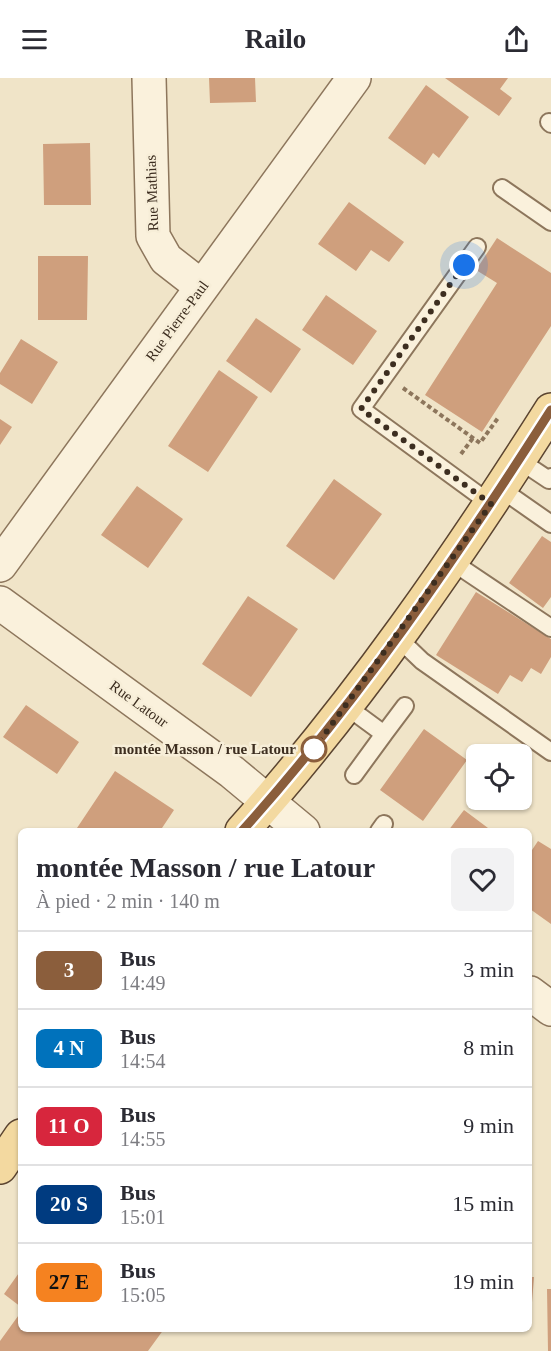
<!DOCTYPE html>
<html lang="fr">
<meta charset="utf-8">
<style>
:root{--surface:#fff;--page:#f2f2f3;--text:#2b2b33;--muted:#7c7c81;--line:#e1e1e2}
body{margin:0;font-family:Georgia,serif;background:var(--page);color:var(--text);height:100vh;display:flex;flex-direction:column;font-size:22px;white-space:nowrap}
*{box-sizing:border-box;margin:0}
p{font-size:20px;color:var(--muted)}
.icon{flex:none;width:33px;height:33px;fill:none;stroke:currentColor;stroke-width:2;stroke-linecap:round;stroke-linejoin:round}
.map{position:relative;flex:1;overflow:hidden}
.panel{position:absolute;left:18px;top:750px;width:514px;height:504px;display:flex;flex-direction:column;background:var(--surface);border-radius:9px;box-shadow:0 2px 4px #0004}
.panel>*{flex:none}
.badge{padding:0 12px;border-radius:9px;font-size:21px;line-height:39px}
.buttons{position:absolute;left:466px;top:666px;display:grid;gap:12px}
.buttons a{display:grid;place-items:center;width:66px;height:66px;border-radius:9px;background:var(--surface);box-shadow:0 2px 4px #0004;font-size:30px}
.you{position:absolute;width:30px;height:30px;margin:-15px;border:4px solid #fff;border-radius:50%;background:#1a73e8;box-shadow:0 0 0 9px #1a73e833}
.map>.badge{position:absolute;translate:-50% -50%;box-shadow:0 0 0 3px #fff}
.round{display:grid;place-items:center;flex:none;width:63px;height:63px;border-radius:9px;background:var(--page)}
.head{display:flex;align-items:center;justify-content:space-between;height:102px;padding:0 18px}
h1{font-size:28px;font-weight:600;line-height:45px}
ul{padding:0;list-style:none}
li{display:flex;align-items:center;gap:18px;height:78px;padding:0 18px;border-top:2px solid var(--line)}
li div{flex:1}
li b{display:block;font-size:22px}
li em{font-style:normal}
li .badge{min-width:66px;font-weight:700;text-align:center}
header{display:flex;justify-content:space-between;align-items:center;height:78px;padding:0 18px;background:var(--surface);font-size:27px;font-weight:600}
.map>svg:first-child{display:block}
.building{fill:#cf9f7d}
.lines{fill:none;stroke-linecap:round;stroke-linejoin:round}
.lane-casing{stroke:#8d765c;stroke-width:20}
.street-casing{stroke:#8d765c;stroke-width:36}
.primary-casing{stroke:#5b4430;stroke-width:36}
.path{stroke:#8d765c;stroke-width:4;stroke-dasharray:4.5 3;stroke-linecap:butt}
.lane{stroke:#faf1dc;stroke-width:16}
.street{stroke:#faf1dc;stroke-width:33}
.primary{stroke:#f3d9a0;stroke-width:33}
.line-casing{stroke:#fff;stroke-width:14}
.line{stroke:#8b5e3c;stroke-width:9}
.walk{stroke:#3d2e20;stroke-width:6;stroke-dasharray:0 10.8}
.stop-dot{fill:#fff;stroke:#8b5e3c;stroke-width:3}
.labels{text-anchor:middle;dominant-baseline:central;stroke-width:5;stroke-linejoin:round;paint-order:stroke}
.street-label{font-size:15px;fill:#3d2e20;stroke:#f7eed8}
.stop-label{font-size:15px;font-weight:bold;fill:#3d2e20;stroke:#f7eed8;text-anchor:end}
</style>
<header><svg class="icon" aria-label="menu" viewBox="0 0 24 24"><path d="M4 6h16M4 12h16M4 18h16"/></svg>Railo<svg class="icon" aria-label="share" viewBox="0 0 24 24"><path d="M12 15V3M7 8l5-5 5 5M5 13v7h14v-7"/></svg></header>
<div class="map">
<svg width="551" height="1273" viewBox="0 0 551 1273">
<rect width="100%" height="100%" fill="#f0e4c8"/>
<path class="building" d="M209,0H255L256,24L210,25Z
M445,0H508L500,11L512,20L499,38Z
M426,7L469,39L439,80L433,75L425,87L388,60Z
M90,65L91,127H44L43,66Z
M349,124L404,164L389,184L371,172L356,193L318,166Z
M497,160L551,195V248L482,354L425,317L497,205L476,192Z
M38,178H88L87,242H38Z
M326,217L377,253L353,287L302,252Z
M256,240L301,271L271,315L226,283Z
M21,261L58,284L32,326L0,306V295Z
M219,292L258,319L208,394L168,368Z
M0,341L12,349L0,367Z
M334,401L382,436L334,502L286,468Z
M137,408L183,441L148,490L101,457Z
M542,458L551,464V519L543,530L509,505Z
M476,514L551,561V579L541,596L531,590L522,604L510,597L498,616L436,577Z
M248,518L298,551L251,619L202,586Z
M26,627L79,664L57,696L3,659Z
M424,651L467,682L423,743L380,712Z
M115,693L174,732L160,753H75Z
M464,732L492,753H448Z
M538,763L551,771V846L530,831V775Z
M21,1192V1229L4,1216Z
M530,1199H534L531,1237H530Z
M547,1211H551V1273H548Z
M21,1234V1251H164L148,1273H0V1263Z"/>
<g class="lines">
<defs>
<path id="lane" d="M549,44L551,46
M502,110L551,144
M477,169L361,331L491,426
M519,382L549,402L551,399
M501,411L551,446
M451,483L551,550
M396,558L422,583L551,674
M346,628L384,656L354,697
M384,656L405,628
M379,753L384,746"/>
<path id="street" d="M149,0L153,158L166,181L202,209
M0,487L354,0
M0,525L232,694L303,753
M530,915L551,931"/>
<path id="primary" d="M242,753C358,623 458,479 551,332
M0,1089L21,1058"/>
</defs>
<use href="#lane" class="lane-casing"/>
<use href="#street" class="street-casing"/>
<use href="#primary" class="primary-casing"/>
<path class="path" d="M403,310L480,365L498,340
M461,376L473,360"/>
<use href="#lane" class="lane"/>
<use href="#street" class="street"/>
<use href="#primary" class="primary"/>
</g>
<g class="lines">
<defs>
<path id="line" d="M242,753C358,624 457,479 551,332"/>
</defs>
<use href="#line" class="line-casing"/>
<use href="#line" class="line"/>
<path class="walk" d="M314,671L491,426L361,331L464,187"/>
</g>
<circle class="stop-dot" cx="314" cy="671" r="12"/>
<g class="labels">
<g class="street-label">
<text transform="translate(152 115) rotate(-92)">Rue Mathias</text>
<text transform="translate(177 243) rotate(-54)">Rue Pierre-Paul</text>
<text transform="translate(139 626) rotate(36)">Rue Latour</text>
</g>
<g class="stop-label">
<text x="296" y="671">montée Masson / rue Latour</text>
</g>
</g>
</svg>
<div class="buttons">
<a><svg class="icon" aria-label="locate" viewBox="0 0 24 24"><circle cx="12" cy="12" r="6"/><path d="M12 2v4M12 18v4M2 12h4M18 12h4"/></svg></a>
</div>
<div class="you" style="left:464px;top:187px"></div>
<section class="panel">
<div class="head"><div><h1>montée Masson / rue Latour</h1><p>À pied · 2 min · 140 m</p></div><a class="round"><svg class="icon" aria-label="heart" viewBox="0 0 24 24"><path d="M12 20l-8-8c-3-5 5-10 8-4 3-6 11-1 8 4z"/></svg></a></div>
<ul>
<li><span class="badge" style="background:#8b5e3c;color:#fff">3</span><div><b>Bus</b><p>14:49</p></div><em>3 min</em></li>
<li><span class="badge" style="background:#0072bc;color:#fff">4 N</span><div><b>Bus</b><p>14:54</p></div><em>8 min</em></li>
<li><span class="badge" style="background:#d7263d;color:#fff">11 O</span><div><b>Bus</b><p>14:55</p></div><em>9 min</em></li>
<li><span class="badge" style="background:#003b80;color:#fff">20 S</span><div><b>Bus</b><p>15:01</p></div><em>15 min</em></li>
<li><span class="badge" style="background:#f58220;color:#111">27 E</span><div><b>Bus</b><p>15:05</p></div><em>19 min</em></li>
</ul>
</section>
</div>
